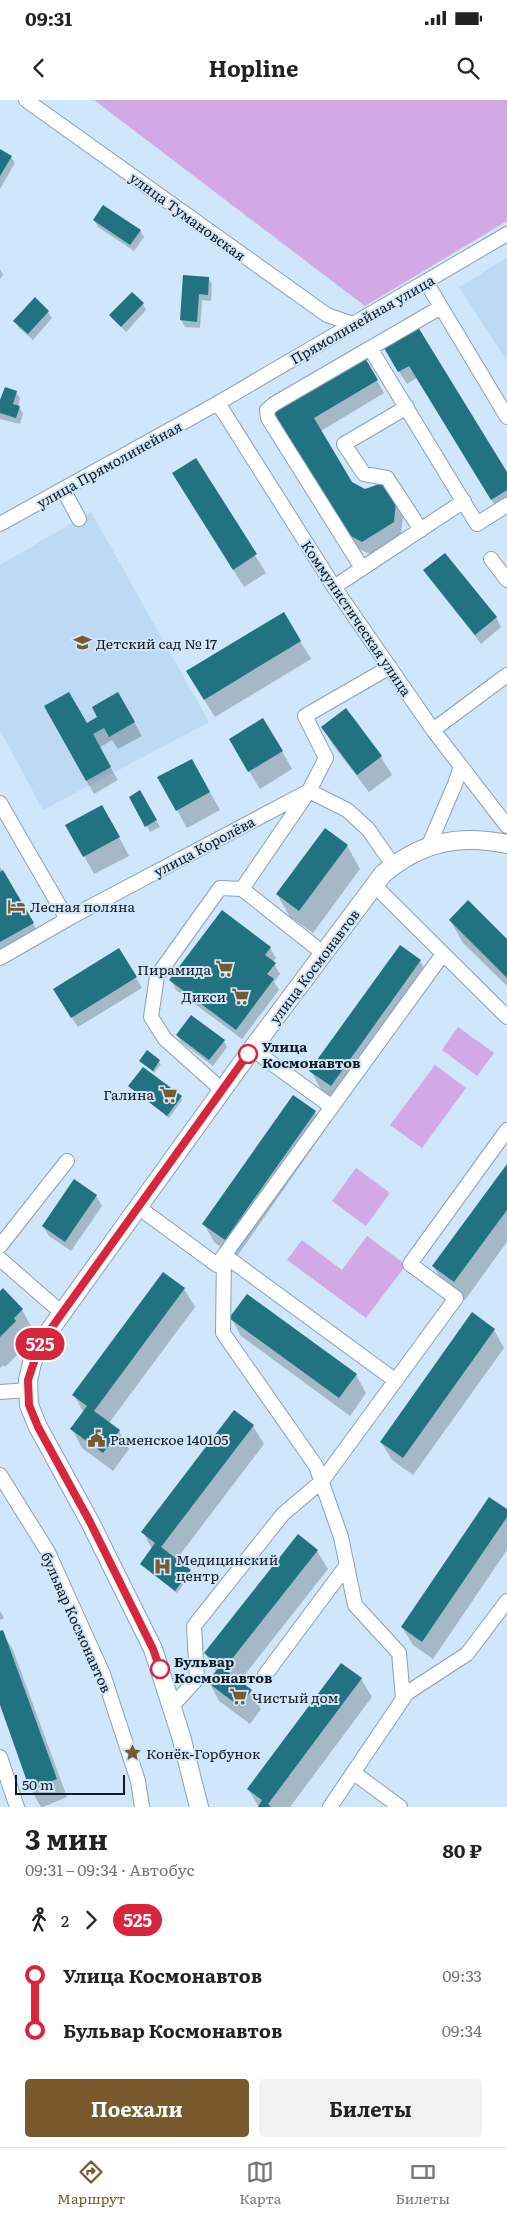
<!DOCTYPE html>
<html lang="ru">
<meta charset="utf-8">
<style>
:root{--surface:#fff;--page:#f2f2f2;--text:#222;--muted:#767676;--line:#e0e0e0;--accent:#795a2f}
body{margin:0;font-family:Literata,serif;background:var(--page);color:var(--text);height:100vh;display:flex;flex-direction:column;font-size:19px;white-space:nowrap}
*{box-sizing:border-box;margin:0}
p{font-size:16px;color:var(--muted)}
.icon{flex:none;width:28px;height:28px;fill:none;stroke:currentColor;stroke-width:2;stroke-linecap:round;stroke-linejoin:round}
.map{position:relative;height:1707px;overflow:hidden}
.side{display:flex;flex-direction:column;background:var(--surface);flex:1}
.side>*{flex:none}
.badge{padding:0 10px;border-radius:16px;font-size:18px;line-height:32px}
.scale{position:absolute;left:15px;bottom:12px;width:110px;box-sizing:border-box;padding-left:5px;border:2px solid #121a21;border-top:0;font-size:14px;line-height:18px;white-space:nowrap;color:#121a21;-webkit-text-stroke:4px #cfe6fb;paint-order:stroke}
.map>.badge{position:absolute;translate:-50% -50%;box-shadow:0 0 0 2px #fff}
.legs{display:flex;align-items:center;gap:8px;height:55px;padding:0 25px;font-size:16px}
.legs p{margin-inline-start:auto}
.summary{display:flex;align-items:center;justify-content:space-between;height:85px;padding:0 25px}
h1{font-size:28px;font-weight:700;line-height:38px}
.button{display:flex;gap:10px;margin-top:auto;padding:10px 25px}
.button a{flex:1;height:58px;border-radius:5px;background:var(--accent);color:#fff;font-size:20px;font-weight:700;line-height:58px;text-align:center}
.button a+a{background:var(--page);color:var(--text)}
ul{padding:0 25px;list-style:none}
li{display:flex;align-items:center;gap:18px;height:55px;font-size:19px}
li i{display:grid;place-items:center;width:8px;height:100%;margin:0 6px;background:currentColor}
li i::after{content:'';width:12px;height:12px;margin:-6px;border:4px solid;border-radius:50%;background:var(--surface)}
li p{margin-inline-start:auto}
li:first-child i{background:linear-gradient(#0000 50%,currentColor 0)}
li:last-child i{background:linear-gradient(currentColor 50%,#0000 0)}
.status{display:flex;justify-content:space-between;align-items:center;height:35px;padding:0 25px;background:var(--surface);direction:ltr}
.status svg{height:14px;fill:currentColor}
header{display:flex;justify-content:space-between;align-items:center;height:65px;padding:0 25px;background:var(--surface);font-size:22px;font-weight:700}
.tabs{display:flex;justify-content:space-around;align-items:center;height:70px;border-top:1px solid var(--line);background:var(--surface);font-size:14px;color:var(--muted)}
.tabs a{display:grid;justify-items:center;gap:2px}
.tabs .current{color:var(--accent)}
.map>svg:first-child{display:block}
.built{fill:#bdd9f3}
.green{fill:#d2a9e5}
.shadow{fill:#0003}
.building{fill:#217381}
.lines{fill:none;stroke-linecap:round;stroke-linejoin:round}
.minor-casing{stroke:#8aa0b3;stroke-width:16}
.major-casing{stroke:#8aa0b3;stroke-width:20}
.minor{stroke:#fff;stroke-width:14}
.major{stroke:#fff;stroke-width:18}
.line-1-casing{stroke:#fff;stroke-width:11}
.line-1{stroke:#d7263d;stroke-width:8}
.stop-1-dot{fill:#fff;stroke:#d7263d;stroke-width:2.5}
.labels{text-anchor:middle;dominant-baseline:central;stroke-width:4;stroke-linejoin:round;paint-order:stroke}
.street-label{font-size:14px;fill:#121a21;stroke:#cfe6fb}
.poi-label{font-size:14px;fill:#121a21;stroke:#cfe6fb;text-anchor:start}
.stop-label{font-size:14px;font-weight:bold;fill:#121a21;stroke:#cfe6fb;text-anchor:start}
</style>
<div class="status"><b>09:31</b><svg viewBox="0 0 49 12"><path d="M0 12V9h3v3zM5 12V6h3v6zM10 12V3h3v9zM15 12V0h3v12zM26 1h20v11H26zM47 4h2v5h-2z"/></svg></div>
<header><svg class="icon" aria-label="back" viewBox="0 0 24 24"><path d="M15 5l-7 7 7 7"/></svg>Hopline<svg class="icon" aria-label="search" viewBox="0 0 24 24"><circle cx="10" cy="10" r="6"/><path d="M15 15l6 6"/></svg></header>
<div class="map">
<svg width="507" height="1707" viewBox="0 0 507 1707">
<rect width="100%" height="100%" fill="#cfe6fb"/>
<path class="built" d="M507,158V261L459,187Z
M91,412L209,622L43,710L0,630V465Z"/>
<path class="green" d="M94,0H507V121L365,206Z
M458,927L494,953L477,976L442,950Z
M435,965L466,988L422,1048L390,1025Z
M356,1068L390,1093L366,1126L332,1101Z
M367,1136L406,1165L366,1218L287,1160L302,1140L342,1170Z"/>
<path class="shadow" d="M0,50L11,57L15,63L0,89Z
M94,120L140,131L144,137L134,151L98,127Z
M0,169L3,175L0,179Z
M208,178L212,184L211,201L202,200L200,228L185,227L181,220Z
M35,199L48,212L52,218L33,240L19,228L15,221Z
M143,204L146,210L126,232L111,216Z
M418,229L507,374V407L499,412L417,278L407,284L393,262Z
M364,258L384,293L321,331L351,383L395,403L403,417L401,435L370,454L354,447L274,311Z
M16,292L20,298L18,306L23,313L20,324L0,319V302Z
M195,359L266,473L244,487L184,391Z
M424,471L496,517L501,527L481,544Z
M300,541L311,559L215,617L198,590Z
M118,594L142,636L118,649L112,640L99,648L118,680L94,694L45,607L86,625L99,618Z
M346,610L381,657L392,675L369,692L333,645L323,627Z
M282,651L292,669L260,689L241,658Z
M202,678L220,710L187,728L177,710Z
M140,692L160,727L150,732L131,697Z
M112,724L129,756L94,774L84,756Z
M325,730L347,746L360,769L313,833L290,817L277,794Z
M0,767L40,836L0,860Z
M450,820L507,840V886L463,843Z
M400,847L420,861L431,879L341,1004L321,990L311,971Z
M270,848L276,858L273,862L280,874L274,882L279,890L242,939L176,890L171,880Z
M136,878L142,888L78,927L60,900Z
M177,935L224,941L227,947L213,966L181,942Z
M147,952L161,964L154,973L141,961Z
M130,986L181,997L182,1000L169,1018Z
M315,1012L325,1030L236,1158L214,1142L204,1124Z
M507,1066V1142L465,1200L444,1184L433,1166Z
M96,1096L102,1106L71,1151L49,1136L43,1126Z
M164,1174L184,1189L195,1207L109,1323L119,1331L129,1349L113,1371L82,1348L72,1329L84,1313L74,1295Z
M3,1190L22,1210L35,1233L27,1241L28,1244L5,1267L3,1265L0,1268V1193Z
M231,1218L356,1275L366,1293L350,1316L241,1236Z
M494,1230L504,1248L413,1375L392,1360L381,1342Z
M234,1312L253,1326L264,1344L176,1460L192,1473L177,1493L141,1464L152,1449L143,1432Z
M507,1410V1450L433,1559L413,1545L402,1527Z
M298,1436L317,1451L328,1469L239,1582L251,1591L261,1609L250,1624L219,1601L209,1582L216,1572L205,1553Z
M0,1511L4,1518L0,1520Z
M2,1532L13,1550L67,1697L43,1707H41L31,1690L0,1601V1533Z
M342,1564L361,1579L372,1597L290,1707H259L248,1689Z"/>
<path class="building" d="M0,49L12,56L0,76Z
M103,105L141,130L130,145L93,120Z
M183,175L209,177L208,195L199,194L197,222L180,220Z
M132,192L144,203L121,227L109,215Z
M35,197L49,211L28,234L13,221Z
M418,227L507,372V390L491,400L409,266L398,272L384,248Z
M364,256L378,280L314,318L352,382L365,389L382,383L396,402L394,422L362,442L345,433L273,311Z
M5,287L17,291L13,304L20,306L16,318L0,313V300Z
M196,358L257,454L233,470L172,373Z
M445,453L497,517L475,535L423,470Z
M284,512L301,541L204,600L186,571Z
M69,592L87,623L97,617L92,607L118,592L135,622L109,637L104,628L93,634L111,667L86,681L44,606Z
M346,608L382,656L357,675L321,627Z
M263,618L283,651L248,672L229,639Z
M192,659L210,692L176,711L157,677Z
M140,690L157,720L145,727L129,697Z
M102,705L120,737L83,757L65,725Z
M325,728L348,745L299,811L276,794Z
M3,770L34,823L0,842V772Z
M468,800L507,839V878L449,820Z
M222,810L271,847L265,855L276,863L267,874L274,879L236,930L169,880Z
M400,845L421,860L331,986L309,971Z
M119,848L137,877L71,918L53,889Z
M191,915L225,940L209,960L176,935Z
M147,950L160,960L153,971L139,961Z
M143,967L182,996L167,1016L128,986Z
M293,995L316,1011L225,1140L202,1124Z
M507,1064V1110L454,1182L432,1166Z
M74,1079L97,1095L65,1142L42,1126Z
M163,1172L185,1188L94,1311L120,1330L103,1353L70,1329L87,1306L72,1295Z
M3,1188L23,1209L14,1218L16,1221L0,1237V1191Z
M247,1194L357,1274L339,1298L229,1218Z
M472,1212L495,1229L403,1358L380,1342Z
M234,1310L254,1325L161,1447L191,1470L175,1491L140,1464L155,1443L141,1432Z
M489,1397L507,1409V1417L422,1542L401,1527Z
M298,1434L318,1450L224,1569L252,1590L239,1606L207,1582L220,1566L204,1553Z
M3,1530L57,1679L30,1690L0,1605V1531Z
M341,1563L362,1578L268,1704L271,1707H258L262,1700L247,1689Z"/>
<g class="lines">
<defs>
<path id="minor" d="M26,0L327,215L353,224
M426,182L507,317
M370,248L477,424L507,405
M218,303L334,487L433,630L507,726
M407,307L344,344L364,374L387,378L421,430
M63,389L79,419
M0,424L218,303L507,134
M491,459L507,480
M362,468L268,318L267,310L274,304L441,207
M334,487L464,401
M433,630L507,575
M0,703L67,819
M429,745L455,684L461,666
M374,785L507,917
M323,853L242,789L309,691L326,658L305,616L390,567
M0,858L73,816L309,691L347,710L368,729L393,765
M252,949L332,1007
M222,990L165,939L151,917L157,876L220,788L242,789
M138,1107L217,1165L443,854
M0,1146L67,1061
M224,1155L223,1233L316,1366L341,1437L355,1505L399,1553L403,1599
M224,1155L396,1281
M0,1159L62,1213
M0,1292L28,1290
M0,1375L48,1452L103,1574L138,1681L142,1707
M265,1575L347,1465
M172,1606L197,1579L194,1526L283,1414L322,1381L456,1198L410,1164L507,1030
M0,1657L17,1707
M354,1673L400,1707
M330,1707L407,1593L467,1554L507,1501"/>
<path id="major" d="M199,1707L181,1636L153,1549L90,1422L38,1327L29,1305L28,1280L32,1263L40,1244L62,1213L252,949L383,774C421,742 459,734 507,744"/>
</defs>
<use href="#minor" class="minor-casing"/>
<use href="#major" class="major-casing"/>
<use href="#minor" class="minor"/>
<use href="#major" class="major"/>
</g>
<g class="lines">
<defs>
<path id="line-1" d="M160,1569L153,1549L90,1422L38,1327L29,1305L28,1280L40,1244L248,954"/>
</defs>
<use href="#line-1" class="line-1-casing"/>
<use href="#line-1" class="line-1"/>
</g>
<defs>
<symbol id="school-bare" viewBox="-9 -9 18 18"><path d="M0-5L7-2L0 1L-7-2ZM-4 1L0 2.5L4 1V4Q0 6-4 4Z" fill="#795a2f" stroke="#cfe6fb" stroke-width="2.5" paint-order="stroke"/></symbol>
<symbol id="hotel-bare" viewBox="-9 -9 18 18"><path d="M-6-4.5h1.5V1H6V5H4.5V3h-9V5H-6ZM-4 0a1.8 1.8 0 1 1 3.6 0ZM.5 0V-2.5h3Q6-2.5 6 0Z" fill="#795a2f" stroke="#cfe6fb" stroke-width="2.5" paint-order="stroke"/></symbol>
<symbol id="supermarket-bare" viewBox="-9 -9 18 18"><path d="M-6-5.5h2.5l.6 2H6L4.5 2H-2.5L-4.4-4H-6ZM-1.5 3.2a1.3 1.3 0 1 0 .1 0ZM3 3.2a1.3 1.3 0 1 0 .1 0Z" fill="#795a2f" stroke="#cfe6fb" stroke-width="2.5" paint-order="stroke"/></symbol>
<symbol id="civic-bare" viewBox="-9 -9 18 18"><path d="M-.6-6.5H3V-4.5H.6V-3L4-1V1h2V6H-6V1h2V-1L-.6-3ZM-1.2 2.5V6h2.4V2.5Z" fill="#795a2f" stroke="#cfe6fb" stroke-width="2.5" paint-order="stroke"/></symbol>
<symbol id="hospital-bare" viewBox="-9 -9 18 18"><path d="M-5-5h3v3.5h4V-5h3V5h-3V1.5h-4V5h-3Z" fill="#795a2f" stroke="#cfe6fb" stroke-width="2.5" paint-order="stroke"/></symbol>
<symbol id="sight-bare" viewBox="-9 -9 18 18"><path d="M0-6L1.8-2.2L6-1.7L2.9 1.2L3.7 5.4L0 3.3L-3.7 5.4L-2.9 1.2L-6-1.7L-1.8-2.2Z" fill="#795a2f" stroke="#cfe6fb" stroke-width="2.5" paint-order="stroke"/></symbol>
</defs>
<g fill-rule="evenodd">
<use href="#school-bare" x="70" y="530" width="25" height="25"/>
<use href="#hotel-bare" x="4" y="794" width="25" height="25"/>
<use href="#supermarket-bare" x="212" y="856" width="25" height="25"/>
<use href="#supermarket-bare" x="228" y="884" width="25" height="25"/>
<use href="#supermarket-bare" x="156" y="982" width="25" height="25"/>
<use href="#civic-bare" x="84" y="1326" width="25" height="25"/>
<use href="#hospital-bare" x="150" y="1454" width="25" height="25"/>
<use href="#supermarket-bare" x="226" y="1584" width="25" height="25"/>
<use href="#sight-bare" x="120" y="1640" width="25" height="25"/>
</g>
<g class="stop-1-dot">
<circle cx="248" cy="954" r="9"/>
<circle cx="160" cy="1569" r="9"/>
</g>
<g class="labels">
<g class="street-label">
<text transform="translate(188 116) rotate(36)">улица Тумановская</text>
<text transform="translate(362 219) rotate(-30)">Прямолинейная улица</text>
<text transform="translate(109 364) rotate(-29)">улица Прямолинейная</text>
<text transform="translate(357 518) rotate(56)">Коммунистическая улица</text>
<text transform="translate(204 746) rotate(-28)">улица Королёва</text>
<text transform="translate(314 866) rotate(-53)">улица Космонавтов</text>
<text transform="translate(77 1522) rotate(66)">бульвар Космонавтов</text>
</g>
<g class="poi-label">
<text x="96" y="543">Детский сад № 17</text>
<text x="30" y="806">Лесная поляна</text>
<text x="211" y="869" text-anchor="end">Пирамида</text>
<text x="226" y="896" text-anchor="end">Дикси</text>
<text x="154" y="994" text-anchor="end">Галина</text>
<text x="110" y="1339">Раменское 140105</text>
<text x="176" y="1459">Медицинский<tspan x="176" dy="16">центр</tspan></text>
<text x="252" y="1597">Чистый дом</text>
<text x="146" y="1653">Конёк-Горбунок</text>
</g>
<g class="stop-label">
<text x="262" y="946">Улица<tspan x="262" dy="16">Космонавтов</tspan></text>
<text x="174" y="1561">Бульвар<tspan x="174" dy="16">Космонавтов</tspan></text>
</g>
</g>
</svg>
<div class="scale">50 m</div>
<b class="badge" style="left:40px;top:1244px;background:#d7263d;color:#fff">525</b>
</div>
<section class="side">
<div class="summary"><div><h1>3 мин</h1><p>09:31 – 09:34 · Автобус</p></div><b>80 ₽</b></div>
<div class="legs"><svg class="icon" aria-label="walk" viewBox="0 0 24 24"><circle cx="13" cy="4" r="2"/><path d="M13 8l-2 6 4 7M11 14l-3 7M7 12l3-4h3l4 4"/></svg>2<svg class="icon" aria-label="forward" viewBox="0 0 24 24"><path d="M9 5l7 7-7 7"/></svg><b class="badge" style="background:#d7263d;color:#fff">525</b></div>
<ul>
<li><i style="color:#d7263d"></i><b>Улица Космонавтов</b><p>09:33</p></li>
<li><i style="color:#d7263d"></i><b>Бульвар Космонавтов</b><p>09:34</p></li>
</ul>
<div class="button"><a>Поехали</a><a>Билеты</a></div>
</section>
<nav class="tabs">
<a class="current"><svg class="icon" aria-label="directions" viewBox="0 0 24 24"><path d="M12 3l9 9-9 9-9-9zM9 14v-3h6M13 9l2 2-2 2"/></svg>Маршрут</a>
<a><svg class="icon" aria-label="map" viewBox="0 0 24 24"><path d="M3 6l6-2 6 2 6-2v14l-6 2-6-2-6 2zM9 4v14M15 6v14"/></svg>Карта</a>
<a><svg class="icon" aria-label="tickets" viewBox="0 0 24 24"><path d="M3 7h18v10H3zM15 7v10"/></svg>Билеты</a>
</nav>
